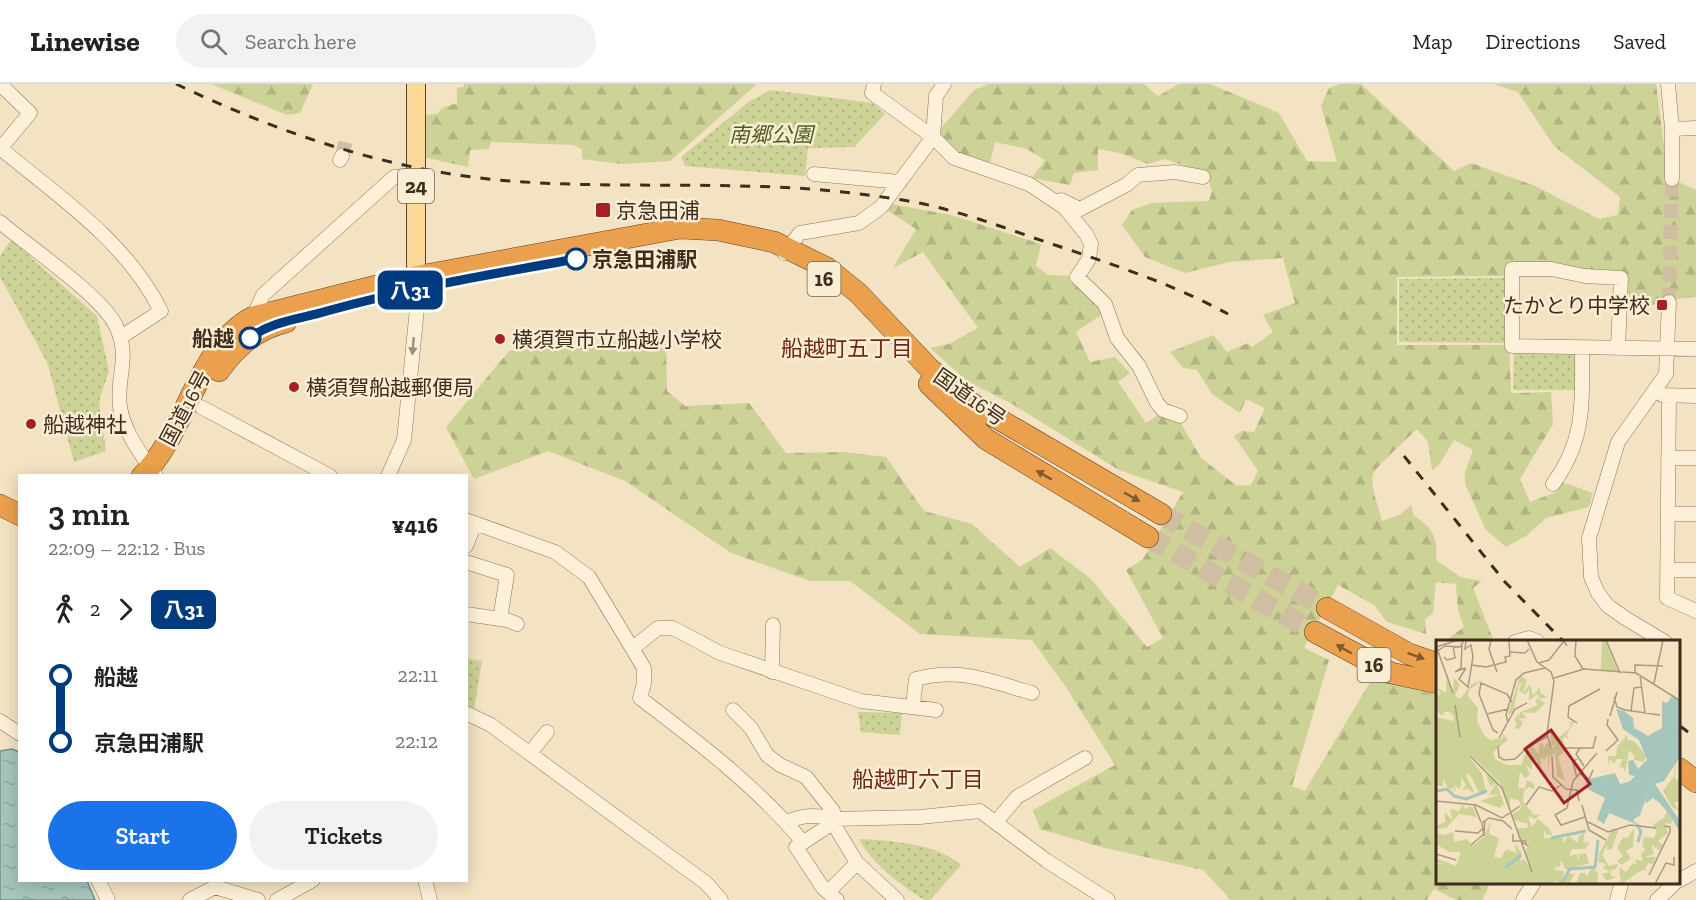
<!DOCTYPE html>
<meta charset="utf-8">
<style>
:root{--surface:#fff;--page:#f2f2f2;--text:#222;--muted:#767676;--line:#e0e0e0;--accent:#1a73e8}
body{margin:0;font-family:"Zilla Slab","Noto Sans JP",serif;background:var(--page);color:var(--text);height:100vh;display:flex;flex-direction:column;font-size:22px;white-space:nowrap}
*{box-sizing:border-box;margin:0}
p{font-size:20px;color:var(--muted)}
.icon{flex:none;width:33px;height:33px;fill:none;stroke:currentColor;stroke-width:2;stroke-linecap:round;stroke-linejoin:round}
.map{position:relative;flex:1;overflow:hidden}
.side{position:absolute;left:18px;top:390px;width:450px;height:408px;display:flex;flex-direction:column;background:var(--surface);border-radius:0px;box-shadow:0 3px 15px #0003}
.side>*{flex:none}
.badge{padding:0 12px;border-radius:9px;font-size:21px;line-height:39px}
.map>.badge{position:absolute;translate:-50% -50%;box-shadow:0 0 0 3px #fff}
.legs{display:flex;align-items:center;gap:9px;height:66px;padding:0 30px;font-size:20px}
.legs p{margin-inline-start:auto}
.headline{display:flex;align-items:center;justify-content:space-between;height:102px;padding:0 30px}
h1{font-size:33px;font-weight:600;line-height:45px}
.primary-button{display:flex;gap:12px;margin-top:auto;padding:12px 30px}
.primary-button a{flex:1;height:69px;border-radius:36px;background:var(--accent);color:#fff;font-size:24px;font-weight:600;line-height:69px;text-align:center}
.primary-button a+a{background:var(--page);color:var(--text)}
ul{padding:0 30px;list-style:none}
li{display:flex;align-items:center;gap:21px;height:66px;font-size:22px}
li i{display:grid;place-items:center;width:9px;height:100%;margin:0 8px;background:currentColor}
li i::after{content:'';width:15px;height:15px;margin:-8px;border:4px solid;border-radius:50%;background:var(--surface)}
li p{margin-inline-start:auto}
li:first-child i{background:linear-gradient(#0000 50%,currentColor 0)}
li:last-child i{background:linear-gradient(currentColor 50%,#0000 0)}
header{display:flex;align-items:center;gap:36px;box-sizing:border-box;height:84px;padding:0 30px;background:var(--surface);border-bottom:2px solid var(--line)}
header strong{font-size:28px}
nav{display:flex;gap:33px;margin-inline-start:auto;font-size:21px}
.search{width:420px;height:54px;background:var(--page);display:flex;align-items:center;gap:15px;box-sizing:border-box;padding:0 21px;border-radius:33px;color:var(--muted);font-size:22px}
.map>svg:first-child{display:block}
.forest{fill:url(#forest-firs)}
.park{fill:url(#park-dots)}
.water{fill:url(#water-ripples);stroke:#6b9589;stroke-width:1.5}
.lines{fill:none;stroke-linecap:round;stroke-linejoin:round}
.minor-tunnel{stroke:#cfbea2;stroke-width:14;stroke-dasharray:14 7;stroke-linecap:butt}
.highway-tunnel{stroke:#cfbea2;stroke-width:21;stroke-dasharray:21 10;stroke-linecap:butt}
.minor-casing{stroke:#8f7457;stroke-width:15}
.major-casing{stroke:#5d412c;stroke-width:20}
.highway-casing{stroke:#5d412c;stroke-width:22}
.minor{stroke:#fcf0d8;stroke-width:14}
.major{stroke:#f9d898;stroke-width:18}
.highway{stroke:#eaa04c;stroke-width:21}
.rail{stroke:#3e2c1d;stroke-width:3;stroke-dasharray:10 10;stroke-linecap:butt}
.oneway{fill:#9d8e7a}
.oneway2{fill:#835a30}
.line-1-casing{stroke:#fff;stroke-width:14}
.line-1{stroke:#003b80;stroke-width:9}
.poi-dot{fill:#a52126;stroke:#f9edd4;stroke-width:2}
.stop-1-dot{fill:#fff;stroke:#003b80;stroke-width:3}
.labels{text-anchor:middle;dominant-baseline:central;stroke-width:5;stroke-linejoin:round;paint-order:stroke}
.shield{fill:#f9edd4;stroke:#766654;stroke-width:1.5}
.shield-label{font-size:20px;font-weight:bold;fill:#3e2c1d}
.park-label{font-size:21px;font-style:italic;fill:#4f5c21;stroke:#f9edd4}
.poi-label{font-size:21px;fill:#3e2c1d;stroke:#f9edd4;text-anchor:start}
.stop-label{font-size:21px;font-weight:bold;fill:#3e2c1d;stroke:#f9edd4;text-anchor:start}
.street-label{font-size:21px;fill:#3e2c1d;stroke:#f9edd4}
.neighbourhood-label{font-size:22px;fill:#6f2718;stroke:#f9edd4}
.inset-river{fill:none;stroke:#a6c5bb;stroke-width:3}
.inset-road{fill:none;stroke:#ab9a81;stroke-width:1.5}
.view{fill:#a52126;fill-opacity:0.15;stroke:#a52126;stroke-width:3}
.inset-edge{fill:none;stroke:#3e2c1d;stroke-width:3}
</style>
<header>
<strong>Linewise</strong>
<div class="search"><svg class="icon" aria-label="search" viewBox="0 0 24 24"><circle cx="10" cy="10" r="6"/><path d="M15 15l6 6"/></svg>Search here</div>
<nav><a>Map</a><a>Directions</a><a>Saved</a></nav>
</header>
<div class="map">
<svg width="1696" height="816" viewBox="0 0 1696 816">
<defs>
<pattern id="forest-firs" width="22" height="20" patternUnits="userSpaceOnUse" patternTransform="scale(1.5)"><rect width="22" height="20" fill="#cdd296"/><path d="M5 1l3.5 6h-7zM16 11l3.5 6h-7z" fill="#b1b481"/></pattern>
<pattern id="park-dots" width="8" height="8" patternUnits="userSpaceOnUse" patternTransform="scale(1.5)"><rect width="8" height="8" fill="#cdd296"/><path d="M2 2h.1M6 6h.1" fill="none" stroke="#b1b481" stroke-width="1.8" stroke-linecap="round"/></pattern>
<pattern id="water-ripples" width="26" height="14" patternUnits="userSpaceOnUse" patternTransform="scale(1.5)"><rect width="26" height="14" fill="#a6c5bb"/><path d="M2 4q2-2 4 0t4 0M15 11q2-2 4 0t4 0" fill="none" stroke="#90a9a0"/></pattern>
</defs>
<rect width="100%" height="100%" fill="#f3e3c3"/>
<path class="forest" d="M211,0H313L300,29L287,31Z
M464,0H757L670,77L622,80L582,75V65L573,61L491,58L489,65L470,66L468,83L422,73V31L437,30L442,24L457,19V4L464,3Z
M989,0H1144L1158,12L1179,0H1210L1279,29L1307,77L1337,78L1321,22L1329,4L1340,0H1361L1454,87L1471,79L1535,102L1599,135L1618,131L1620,113L1554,62L1518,8L1493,0H1656L1668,93L1696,106V213L1668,216L1661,221L1625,220L1624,189L1520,181L1509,192L1397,193V261H1509L1511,309L1551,308L1553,340L1520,395L1530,418L1557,408L1562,398L1593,409L1589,423L1546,434L1526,452L1506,463L1486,446L1465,400V388L1473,366L1454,356L1439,381L1432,386L1428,358L1417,345C1409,353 1375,384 1373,390C1370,403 1379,424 1382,437L1401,430L1411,421L1414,432C1432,442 1439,456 1436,476L1460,493L1482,497L1473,504L1493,555L1490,558H1444L1464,543L1458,526L1456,500L1436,498L1433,529L1425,535L1426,550L1387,538L1374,521L1338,501L1304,564L1329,576L1292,702L1305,707L1372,595L1438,611V800H1490L1482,816H1456L1434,805L1427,816H1231L1203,786L1101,763L1040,745L1033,726L1115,681L1066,603L1032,556L920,550L850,497H810L731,469L625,397L548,367L474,395L446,343L509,267L656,254L666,261L667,307L685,322L749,319L786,369L843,368L886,373L924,427L972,440L1020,483L1050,464L1090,494L1147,563L1163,554L1126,486L1143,475L1183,408L1119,386L1012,320L967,297L930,264L949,260L978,244L923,168L893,184L916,145L888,127L892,120L951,131L1041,160L1036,182L1048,191L1072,192L1104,229L1076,248L1090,278L1115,273L1130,289L1118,298L1146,339L1162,328L1178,334L1201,374L1237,402L1251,401L1258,387L1234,352L1242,347L1254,348L1265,324L1246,315L1240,329L1212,310L1197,286L1183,284L1170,268L1213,251L1227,268L1248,259L1252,263L1273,248L1263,231L1295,219L1283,174L1229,178L1185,189L1145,173L1122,141L1132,126L1152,119L1209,117L1212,107L1206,89L1165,75L1148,80L1120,69L1098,65V86L1074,89L1070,101L1032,94L1045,76L1027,65L995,58L990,79L959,70L934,52L974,6Z"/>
<path class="park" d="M771,6L872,19L885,30L854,63L808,64L805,92L685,82L681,73L750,17Z
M11,156L97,232L109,287L99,317L106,367L74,378L47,278L0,193V172Z
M1507,194L1506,259L1399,258V195Z
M1514,270H1578V306H1513Z
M467,575L482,577L474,625H467Z
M858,628L902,629L900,651L861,648Z
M859,755C888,756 939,760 961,781L930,816H924C900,800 873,781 859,755Z"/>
<path class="water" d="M12,665L19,668L20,796L87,797L95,816H0V667Z"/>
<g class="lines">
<path class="minor-tunnel" d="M342,72L346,56
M1669,218L1672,95"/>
<path class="highway-tunnel" d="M1161,430L1327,524
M1148,453L1315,548"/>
<defs>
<path id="minor" d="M0,0L30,29L0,65
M874,0L872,9L933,53L954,74L1029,100L1065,124L1086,150L1091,160L1089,175L1077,193L1105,220L1117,254L1139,282L1157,319L1163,326L1180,332
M1668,0L1672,45V95
M1672,45L1696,44
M0,64C59,113 126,157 161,227L121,253
M340,76L342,72
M814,90L900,98
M1061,116L1080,125L1126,101L1138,91L1175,88L1203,93
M0,138C29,163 101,211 116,242C131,274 116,291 120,323C124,349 142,371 156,392
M784,169L800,149L859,139L881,123L933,53L936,12L944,0
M253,233L263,211L394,93H416
M1618,264L1621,194L1585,192L1551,185H1512V262L1696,265
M1662,311L1696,312
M1669,312L1667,514L1696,527
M201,323L330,392
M1668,374H1696
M388,392L404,356L419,204
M1553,400C1586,355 1582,317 1582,264
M1668,430H1696
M466,436L555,468L589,493L644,584V600L640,614C698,658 756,702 803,758
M466,462L475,439
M466,478L507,491L500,535
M1667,486H1696
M466,530L507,536L517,540
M1515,558L1529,554L1538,558
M1665,558L1625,534L1608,522L1598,509L1591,493L1589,454L1618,358L1666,290L1669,218
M633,564L658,544H673L720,569L861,617L936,626
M772,588L773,541
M913,621L916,595C959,583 990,597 1032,609
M733,626L751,644L767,671L780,681L806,693L833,727V739L857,779L897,816
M466,629L491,641L706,799L721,816
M0,637L20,650
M530,669L547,648
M996,738L1017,713L1085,674
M787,739C801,730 818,731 834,735L920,733L980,727L1047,777L1108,816
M833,739L796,763L823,804L837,816
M98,796L108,816
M425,796L430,816
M1680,796L1696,787
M828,808L857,779
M190,816L215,803L258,816
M277,816L313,796
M1523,816L1533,800
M1617,816L1621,800
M1657,816L1674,800"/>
<path id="major" d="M416,0V180L419,204"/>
<path id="highway" d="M219,287C236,263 256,245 286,238
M929,300L986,355L1148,453
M142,392C187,348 197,262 253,233L404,195L680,144L718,146L774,158L827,184L858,209L930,285L971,319L1161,430
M0,421L20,431
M1327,524L1409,570L1438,580
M1315,548L1391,589L1438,599
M1680,685L1696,698"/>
</defs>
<use href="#minor" class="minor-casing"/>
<use href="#major" class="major-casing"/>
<use href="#highway" class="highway-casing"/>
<use href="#minor" class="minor"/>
<use href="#major" class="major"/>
<use href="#highway" class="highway"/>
<path class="rail" d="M176,0C281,50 393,88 510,97C626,106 744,95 860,110C890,114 922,118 951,127C986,136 1021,150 1055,161C1114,181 1173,200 1228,230
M1404,372L1505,498L1564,558
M1680,642L1696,654"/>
</g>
<defs><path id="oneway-solid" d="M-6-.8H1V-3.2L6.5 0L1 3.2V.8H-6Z" transform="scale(1.5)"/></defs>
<use class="oneway" href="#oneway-solid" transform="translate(413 262) rotate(95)"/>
<g class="oneway2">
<use href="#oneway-solid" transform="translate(1044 391) rotate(-149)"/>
<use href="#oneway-solid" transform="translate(1132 413) rotate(30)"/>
<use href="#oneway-solid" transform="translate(1344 565) rotate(-150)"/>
<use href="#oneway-solid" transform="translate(1416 572) rotate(20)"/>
</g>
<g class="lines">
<defs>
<path id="line-1" d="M250,254C272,237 301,235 327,227C409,204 493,190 576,175"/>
</defs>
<use href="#line-1" class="line-1-casing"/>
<use href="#line-1" class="line-1"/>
</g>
<g class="poi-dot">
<rect x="595" y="118" width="16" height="16" rx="3"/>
<rect x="1656" y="215" width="12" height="12" rx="3"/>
<circle cx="500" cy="255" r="6"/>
<circle cx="294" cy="303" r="6"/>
<circle cx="31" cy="340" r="6"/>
</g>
<g class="stop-1-dot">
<circle cx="576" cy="175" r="10"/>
<circle cx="250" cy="254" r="10"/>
</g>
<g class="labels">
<g class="shield">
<rect x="398" y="85" width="36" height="34" rx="4.5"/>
<rect x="807.5" y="178" width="33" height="34" rx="4.5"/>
<rect x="1357.5" y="564" width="33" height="34" rx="4.5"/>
</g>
<g class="shield-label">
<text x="416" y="102">24</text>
<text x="824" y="195">16</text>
<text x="1374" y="581">16</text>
</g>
<g class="park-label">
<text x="771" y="50">南郷公園</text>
</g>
<g class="poi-label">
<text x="616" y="126">京急田浦</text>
<text x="1650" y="221" text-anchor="end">たかとり中学校</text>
<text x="512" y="255">横須賀市立船越小学校</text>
<text x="306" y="303">横須賀船越郵便局</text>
<text x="43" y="340">船越神社</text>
</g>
<g class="stop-label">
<text x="592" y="175">京急田浦駅</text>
<text x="234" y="254" text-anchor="end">船越</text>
</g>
<g class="street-label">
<text transform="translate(970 313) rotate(35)">国道16号</text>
<text transform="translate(185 324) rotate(-62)">国道16号</text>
</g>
<g class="neighbourhood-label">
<text x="847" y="264">船越町五丁目</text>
<text x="918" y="695">船越町六丁目</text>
</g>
</g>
<g transform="translate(1436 556)">
<rect width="244" height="244" fill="#f3e3c3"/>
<path d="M11,33L17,53L18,38L24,44L19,56L24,59L36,44L47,40L33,50L32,56L42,68L41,81L48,95L55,100L67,98V94L72,100L57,112L59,119L71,125H85L94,102L102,114L104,103L108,104L107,110L111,102L116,108L120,105H115L114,92L122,98L134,88L135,81L138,82L131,94L133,101L129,96L127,99L128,112L122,117L129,141L121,136L119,113L114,116L112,132V114L109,119L104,118L106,132L100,119L96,120L95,108L96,130L90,125L94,135L89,138L84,132L82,148H89L91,140L98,144V150L94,147L88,150L87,161L98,175L105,174L99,179L92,176L96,187L102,179L114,189L116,195H111L108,190V198H127L128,204L132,196L142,203L143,196L149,193L147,203L154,202L149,209H136L133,216L141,214L143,222V214L150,213L153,223L130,230L125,220L124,227L118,226L121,229L116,230L128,231L126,242L131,234H139L133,243L140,244L144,233H149L151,237L156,227L162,233V244H119L122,239L115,244H0V224H10L1,223L0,218L20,226L25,212H13L0,204V186L9,182V172L16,180L14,169L23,171L26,165L30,169L33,166L37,168L41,177L23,174L10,188L2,189L1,193L9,195L17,192L18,202L31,199L36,206L48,197L55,180L53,194L63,198L58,217L65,218L70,209L80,213L79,203L86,214L84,221L88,219L97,232L89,212L93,203L85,200L81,188H91L92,184L78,180L76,174L85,169L84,161L74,158V168L64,143L35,115L33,117L46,133L50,152H43L34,135L29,133L39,154L32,149L25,150L30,145L25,137V147L22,149L18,143L20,150L17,152L19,148L13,149L7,139V146H0V77L18,81L17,70L16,78L15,73L9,71L6,76L0,70V58L5,53L0,47L10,53ZM84,36L91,40L87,53L94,44L97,55L104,48V53L111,57L102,59L109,63L99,73L86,72L90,78L82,79L87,82L83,89L78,88L81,85L78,79L85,72L102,65L99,60L104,57L101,54L93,61V49L90,54L86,53L83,50L86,42L83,44L77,72L72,75ZM191,95V100L198,101L210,116L208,122L198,120V115L193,111L189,132L188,128L183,127L187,119H180L179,124L174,119L173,127L172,116H180L181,107ZM240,120L239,139L244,141L245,160L238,163L244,171L237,168L227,151L238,136ZM50,134L60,141L70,170L67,164L64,168L44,161L64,154L53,155L60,143L54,146ZM231,171L236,180L235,184L229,183L232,193L222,201L228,206L223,210L215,204L218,214L209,217H220L217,224L212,223L209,229L212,231L206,230L185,244L183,227L190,232L197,223L201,225L199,219L207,221L205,214L210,209L206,207L208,197L218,198L221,191L217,185L228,178ZM177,188L182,191L176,209L171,210V205L166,215L173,226L182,224L180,229L175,230V236L181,237L170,241L166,234L174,232L167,228L170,224L162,222L163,214ZM198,189L197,207L190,211L195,218L186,225L181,221L187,216L181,208L187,197L191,198Z" fill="#cdd296"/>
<path d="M166,0H169L182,32L165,30Z" fill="#cdd296"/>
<path d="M237,55L244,61V117L228,141L219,144L244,181V192L228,166L217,158L209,164L212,153L204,175L197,180L202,185L173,173L168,184L161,179L169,158L150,148L153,139L179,133L184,144L193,142L199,136L193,135L192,121L197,120L202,129L211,120L203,100L187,89L180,69L188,71L197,78L198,88L212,96L226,88V61L231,63Z" fill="#a6c5bb"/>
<path class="inset-river" d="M245,84L204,144L188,148L163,146L198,161L210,150H215L245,186M0,151L11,149L18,156L30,159L51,151M201,184L205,192L202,202M115,198L150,191M69,228L85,215M125,244L134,229L159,227L162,200"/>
<path class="inset-road" d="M55,0L53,9L61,32M91,0L101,22L115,32L118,41L111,94L115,108M140,0L139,16L147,29M170,0L184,33M26,5L25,28L19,32L29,28M0,6L17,53M0,7L22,0M0,12L9,6L24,7L28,0M74,12L89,13L93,9M8,17L11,20L19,18L17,6M103,23L113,20L128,1L131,6M35,25L50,27L70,22L69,17L74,16L73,0M30,28L23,39L32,47L37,17L35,5L29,9L30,1M199,33V25L227,26M204,35L209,73M118,38L148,29L200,33L243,60M218,43L227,0M178,57L181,67L189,70L224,75M19,65L24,97M195,71L198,48L205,47M51,74L72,69M174,76L181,52M72,82L70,75L80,40L88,33L109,28M141,83L132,77L133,66L164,49M62,93L57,90L43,54L45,43L71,54L76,62M63,98L79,69L91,63M96,105L112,96M62,106L63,117L68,120L79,119L92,107M128,108H157L160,96M144,108L140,114L148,126M170,111L182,100L171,85L172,79M34,116L66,148L96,232M116,116L117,137L130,149L141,150L143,161M143,133L153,139L157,130M141,138L137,122L141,119M0,161L40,165L66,178L84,166M38,165L45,182M90,165L103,147L116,151L125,145M146,165L153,190L170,200M149,177L125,185L119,175L131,168L137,141L161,113M152,182L172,192L194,185L220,188M19,191L42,193L46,189M77,194V201H89L91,205L85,202M48,196L46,183L53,178L67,181L76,189M35,205L48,194L49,180M0,214L20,220M213,235L234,192V187L228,186M219,244L230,223L238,225V217"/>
<path class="view" d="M115,90L154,144L128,163L89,109Z"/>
<rect width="244" height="244" class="inset-edge"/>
</g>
</svg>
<b class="badge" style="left:410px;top:206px;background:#003b80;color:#fff">八31</b>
<section class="side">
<div class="headline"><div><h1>3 min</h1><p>22:09 – 22:12 · Bus</p></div><b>¥416</b></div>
<div class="legs"><svg class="icon" aria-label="walk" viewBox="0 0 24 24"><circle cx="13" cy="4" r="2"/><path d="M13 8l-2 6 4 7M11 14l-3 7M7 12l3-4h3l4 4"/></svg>2<svg class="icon" aria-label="forward" viewBox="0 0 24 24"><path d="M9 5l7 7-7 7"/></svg><b class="badge" style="background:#003b80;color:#fff">八31</b></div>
<ul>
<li><i style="color:#003b80"></i><b>船越</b><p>22:11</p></li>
<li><i style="color:#003b80"></i><b>京急田浦駅</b><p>22:12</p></li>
</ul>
<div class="primary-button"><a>Start</a><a>Tickets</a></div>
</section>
</div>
